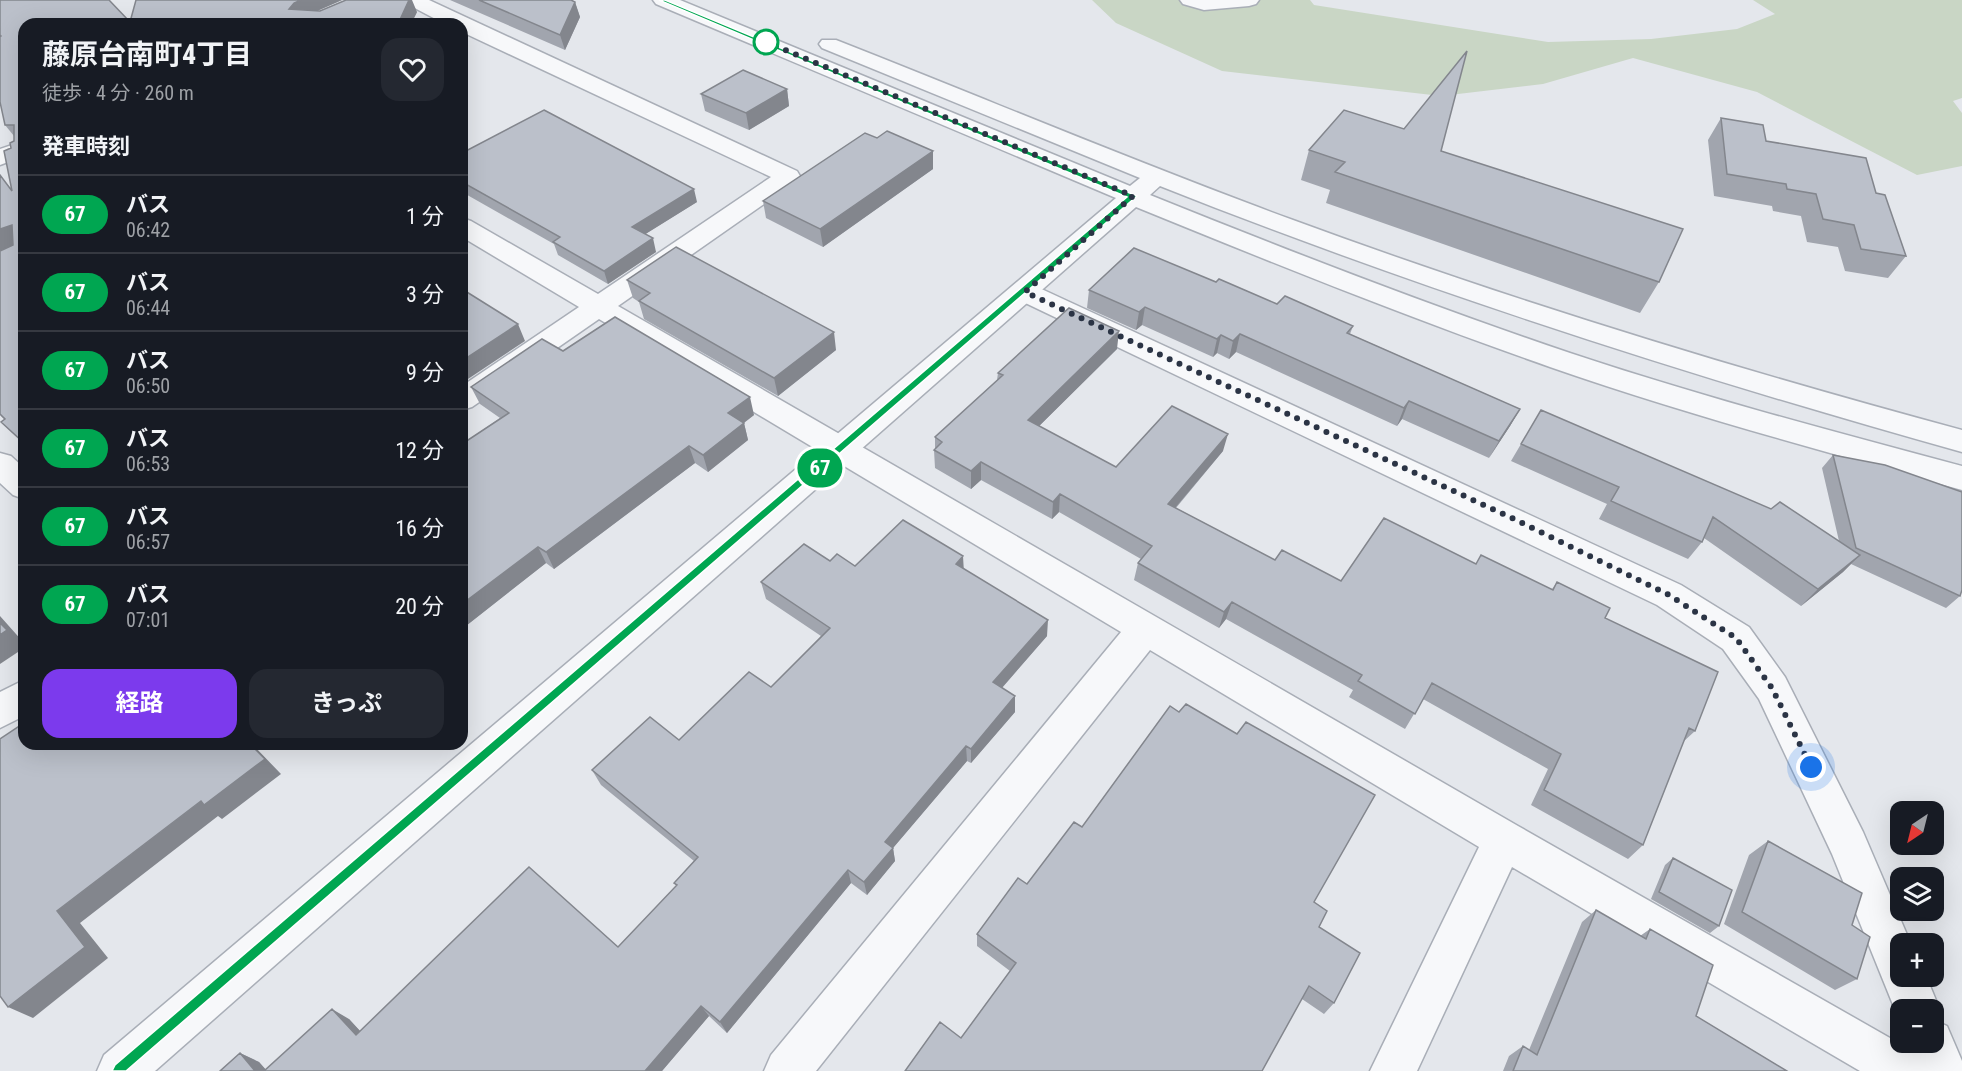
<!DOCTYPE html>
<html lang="ja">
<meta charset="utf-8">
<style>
:root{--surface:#171b24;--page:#242831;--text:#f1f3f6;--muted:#9ea1a6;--line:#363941;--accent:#7c3aed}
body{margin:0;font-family:"Roboto Condensed","Noto Sans JP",sans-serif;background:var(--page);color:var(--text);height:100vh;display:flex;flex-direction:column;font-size:22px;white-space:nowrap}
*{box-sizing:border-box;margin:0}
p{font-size:20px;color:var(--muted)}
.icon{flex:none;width:33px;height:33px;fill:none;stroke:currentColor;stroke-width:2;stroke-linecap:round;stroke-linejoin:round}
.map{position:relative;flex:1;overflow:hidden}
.details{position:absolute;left:18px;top:18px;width:450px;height:732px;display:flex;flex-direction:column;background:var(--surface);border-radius:18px;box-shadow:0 6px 24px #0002}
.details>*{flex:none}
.badge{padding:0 12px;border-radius:20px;font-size:21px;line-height:39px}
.needle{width:39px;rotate:215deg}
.fabs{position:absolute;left:1890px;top:801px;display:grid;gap:12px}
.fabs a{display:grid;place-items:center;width:54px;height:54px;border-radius:12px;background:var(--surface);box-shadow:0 6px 24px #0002;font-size:30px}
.you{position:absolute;width:30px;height:30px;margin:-15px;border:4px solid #fff;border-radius:50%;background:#1a73e8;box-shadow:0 0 0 9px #1a73e833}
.map>.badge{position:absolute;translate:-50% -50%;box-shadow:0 0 0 3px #fff}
h2{padding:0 24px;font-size:22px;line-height:54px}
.round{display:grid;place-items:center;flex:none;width:63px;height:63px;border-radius:18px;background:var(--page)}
.overview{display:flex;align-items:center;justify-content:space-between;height:102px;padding:0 24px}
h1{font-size:28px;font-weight:700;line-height:45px}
.cta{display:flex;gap:12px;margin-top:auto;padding:12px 24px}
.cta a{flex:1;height:69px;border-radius:18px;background:var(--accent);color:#fff;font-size:24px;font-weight:700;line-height:69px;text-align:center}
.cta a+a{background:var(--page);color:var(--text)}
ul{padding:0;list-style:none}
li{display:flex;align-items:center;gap:18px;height:78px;padding:0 24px;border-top:2px solid var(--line)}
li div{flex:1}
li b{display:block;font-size:22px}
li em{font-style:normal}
li .badge{min-width:66px;font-weight:700;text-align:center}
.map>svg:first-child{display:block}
.green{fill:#c9d6c5}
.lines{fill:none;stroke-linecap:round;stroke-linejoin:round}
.minor-casing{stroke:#a9aeb7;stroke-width:3}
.tertiary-casing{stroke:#a9aeb7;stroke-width:3}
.minor{fill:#f7f8fa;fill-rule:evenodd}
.tertiary{fill:#f7f8fa;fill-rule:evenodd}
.wall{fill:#a1a5ae}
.shaded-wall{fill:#83868d}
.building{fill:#bbc0ca;stroke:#83868d;stroke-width:1.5}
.line{fill:#00a651;stroke:#fff;stroke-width:1.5}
.walk{stroke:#2b3445;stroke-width:6;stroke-dasharray:0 10.8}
.stop-dot{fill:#fff;stroke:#00a651;stroke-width:3}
</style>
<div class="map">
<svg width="1962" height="1071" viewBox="0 0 1962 1071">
<rect width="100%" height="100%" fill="#e4e7ec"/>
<path class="green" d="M1092,0H1310L1314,5L1548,42L1651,39L1737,29L1775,14L1753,0H1962V98L1953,101L1962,113V166L1917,175L1757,92L1633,58L1543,84L1441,96L1222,71L1116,23Z"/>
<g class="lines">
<defs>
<path id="minor" d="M404,0H429L797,171L800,176L797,181L618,306L1518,826L1911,1050L1908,1042H1934V1010H1900V1022L1832,854L1759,699L1723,649L1657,605L1015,298L1011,292L1015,286L1025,283L1035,286L1681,585L1749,627L1785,677L1863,832L1911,944H1900V976H1926L1940,1010L1936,1021L1947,1026L1962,1061V1071H1860L1512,867L1417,1071H1370L1479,847L1150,650L816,1071H764L771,1055L1121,632L599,319L472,407L462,410V386L579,307L462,237V218L471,221L598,294L771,177L462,32V24H445L407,4Z
M1180,0H1259L1256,4L1249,6L1204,10L1183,4Z
M24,141V156L0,165V149Z
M0,453L11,456L24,468V499L13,495L0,483Z
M24,680V716L0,728V692Z"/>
<path id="tertiary" d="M653,0H680L1130,186L1140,178L822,48L819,44L822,40H836C989,100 1140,164 1293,220C1513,301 1736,369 1962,430V452C1690,376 1422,290 1160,186L1150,195C1289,251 1428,305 1570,353C1699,396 1831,431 1962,466V490C1824,451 1685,414 1550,367C1410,318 1273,263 1136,207L155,1071H97L104,1055L1116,198L656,4Z"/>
</defs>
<use href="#minor" class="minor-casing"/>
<use href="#tertiary" class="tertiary-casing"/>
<use href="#minor" class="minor"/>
<use href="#tertiary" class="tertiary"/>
</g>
<path class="wall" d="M0,0L130,22L136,0H342L317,11L417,12L411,24H24V444L1,422L5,420L0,415V251L12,190L11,148L14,141V136L5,125L0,36Z
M450,0H571L575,2L580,17L565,50Z
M787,89L789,106L749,130L705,111L701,94Z
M1721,118L1766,141L1876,193L1906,256L1888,278L1845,271L1838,247L1807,242L1801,216L1773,211L1772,206L1714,196L1708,140Z
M877,138L933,151V169L823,247L766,218L763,201Z
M1309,150L1441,151L1659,282L1640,313L1326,203L1330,190L1301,180Z
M462,153L697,202L645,234L656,252L608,284L558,255L554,244L462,192Z
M627,280L836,350L778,396L644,319L639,302L633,298Z
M1216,282L1277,304L1353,326L1350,334L1520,409L1510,426L1489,458L1402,419L1397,426L1236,352L1229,359L1217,353L1213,357L1142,325L1136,330L1087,308L1089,290Z
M1117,349L1039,426L1116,467L1223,451L1176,508L1275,560L1341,581L1476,564L1552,589L1557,582L1605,618L1695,731L1683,742L1643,845L1628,859L1531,805L1548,769L1423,699L1405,729L1349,697L1353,690L1226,619L1219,628L1134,580L1138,563L1141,559L1059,512L1052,519L981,480L971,489L935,468L934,450L935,449V437L997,380L998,373Z
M563,351L754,415L744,423L748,440L708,472L695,463L554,569L546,563L462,629V444L500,418L480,404L471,387Z
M1521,444L1839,541L1822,468L1833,455L1960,596L1946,608L1851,564L1843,572L1801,606L1704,538L1702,542L1688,559L1599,519L1607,504L1511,461Z
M830,561L855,566L963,569L1047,636L1002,688L1015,696V712L971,763L967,761L893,848L895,861L867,895L851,883L727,1033L709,1016L662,1071H220L240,1053L259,1062L266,1070L349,1019L360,1031L618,947L676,886L674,883L694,861L601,785L592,770L679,740L771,687L821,636L766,599L761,582Z
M1082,827L1314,902L1334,1003L1324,1014L1302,999L961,1038L1010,971L977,946V934L1027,884Z
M1768,841L1852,925L1857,979L1835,990L1724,924L1749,855Z
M1673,858L1719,926L1710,933L1651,899L1665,865Z
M1596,910L1640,936L1650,929L1696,1016L1787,1071H1503L1509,1056L1523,1046L1529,1050L1582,922Z"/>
<path class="shaded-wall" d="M301,0H342L301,18L289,9L294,3Z
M409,0H412L417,12L411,24H398Z
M575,2L580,17L565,50L560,35Z
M787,89L789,106L749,130L746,113Z
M933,151V169L823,247L820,229Z
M694,189L697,202L636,240L632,227Z
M12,225L24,240L0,251V229Z
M653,238L656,252L608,284L604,271Z
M1145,307L1142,325L1136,330L1139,312Z
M518,324L525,341L462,383V361Z
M1119,331L1117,349L1027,438L1028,420Z
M834,332L836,350L778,396L774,378Z
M1240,334L1236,352L1229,359L1233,341Z
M1221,335L1217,353L1213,357L1217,339Z
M750,397L754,415L733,431L728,413Z
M1409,401L1402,419L1397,426L1404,408Z
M1520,409L1510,426L1489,458L1499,441Z
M744,423L748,440L708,472L703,455Z
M1228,434L1223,451L1164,521L1168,504Z
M689,446L695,463L554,569L546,552Z
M981,462V480L971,489V471Z
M1060,494L1059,512L1052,519L1053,502Z
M538,547L546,563L462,629V604Z
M1860,555L1843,572L1801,606L1818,589Z
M963,556L964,573L956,564Z
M1232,602L1226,619L1219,628L1224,612Z
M0,616L24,643V648L0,664Z
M1048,620L1047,636L993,698V682Z
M1015,696V712L971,763V749Z
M250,744H252L281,774L222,819L218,816L80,923L108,958L33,1018L8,1007L57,911L201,801Z
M966,746L967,761L893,848L895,861L867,895L864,882L885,842Z
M848,870L851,883L727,1033L720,1022Z
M701,1006L709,1016L662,1071H645Z
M332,1009L349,1019L373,1045L356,1035Z
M240,1053L259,1062L267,1071H255Z"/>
<path class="building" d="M0,0H109L130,22L136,0H301L294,3L289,9L320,11L346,0H409L398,24H24V205L21,206L24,209V443L1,422L5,419L0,414V251L13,245L12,225L0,229V175L12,191L4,151L11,148L10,143L14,141V125H5L0,102V37L1,36L0,35Z
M479,0H571L575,2L560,35Z
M1467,51L1441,151L1683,229L1659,282L1335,172L1345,162L1309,150L1344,110L1404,129Z
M743,70L787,89L746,113L701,94Z
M544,110L694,189L632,227L653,238L604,271L553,242L560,237L462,182V153Z
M1721,118L1763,125L1766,141L1866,158L1876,193L1885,195L1906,256L1861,249L1854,225L1823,219L1816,194L1787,189L1786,184L1727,174Z
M887,131L933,151L820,229L763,201L865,133L877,138Z
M676,247L834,332L774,378L639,301L650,293L627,280Z
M1134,248L1216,282L1219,279L1277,304L1285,296L1353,326L1347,333L1520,409L1499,441L1409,401L1404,408L1240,334L1233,341L1221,335L1217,339L1145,307L1139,312L1089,290Z
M462,289L518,324L462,361Z
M1069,308L1119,331L1028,420L1116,467L1172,406L1228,434L1168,504L1275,560L1282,550L1341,581L1384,518L1476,564L1481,555L1553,590L1557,582L1610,608L1605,618L1718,672L1695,731L1689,728L1643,845L1544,790L1561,754L1432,683L1415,714L1358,681L1362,675L1232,602L1224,612L1138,563L1152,546L1060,494L1053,502L981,462L971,471L934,450L942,442L935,437L1003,375L998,373Z
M615,317L750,397L728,413L744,423L703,455L689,446L546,552L538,547L462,604V444L509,413L471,387L542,339L563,351Z
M1541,410L1771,509L1780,502L1860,555L1818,589L1713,517L1702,542L1611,501L1619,487L1521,444Z
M1833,455L1885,465L1962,492V590L1960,596L1856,548Z
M903,520L963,556L956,564L1048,620L993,682L1015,696L971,749L966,746L885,842L893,848L864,882L848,870L720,1022L701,1006L645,1071H264L332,1009L356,1035L529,867L618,947L677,885L674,883L698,857L592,770L650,717L679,740L749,672L771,687L830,628L761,582L804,544L830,561L837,554L855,566Z
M0,623L7,630L0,635Z
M1186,704L1237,734L1246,722L1375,795L1314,902L1327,911L1319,927L1360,953L1334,1003L1309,986L1262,1071H905L940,1022L961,1038L1016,963L977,934L1018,878L1027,884L1074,822L1082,827L1170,706L1179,712Z
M24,723V744H250L265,759L204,805L201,801L57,911L85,947L8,1007L0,996V739Z
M1768,841L1862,893L1852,925L1870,937L1857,979L1742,912Z
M1673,858L1732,890L1719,926L1659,892Z
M1596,910L1646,939L1650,929L1713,965L1696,1016L1787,1071H1513L1523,1046L1537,1055Z
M240,1053L255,1071H220Z"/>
<path class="line" d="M659,0H665L1137,196L126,1071H112L115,1065L1127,197Z"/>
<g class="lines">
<path class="walk" d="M766,42L1133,196L1025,292L1514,519L1669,595L1736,638L1772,688L1811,767"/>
</g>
<circle class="stop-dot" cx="766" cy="42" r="12"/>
</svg>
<div class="fabs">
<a><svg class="needle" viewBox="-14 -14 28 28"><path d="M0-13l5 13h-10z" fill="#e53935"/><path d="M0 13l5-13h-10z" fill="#9ea1a6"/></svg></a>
<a><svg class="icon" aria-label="layers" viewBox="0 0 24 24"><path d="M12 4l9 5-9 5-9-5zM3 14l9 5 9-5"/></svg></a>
<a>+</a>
<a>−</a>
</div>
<div class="you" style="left:1811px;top:767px"></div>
<b class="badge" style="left:820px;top:468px;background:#00a651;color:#fff">67</b>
<section class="details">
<div class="overview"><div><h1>藤原台南町4丁目</h1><p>徒歩 · 4 分 · 260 m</p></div><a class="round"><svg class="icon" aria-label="heart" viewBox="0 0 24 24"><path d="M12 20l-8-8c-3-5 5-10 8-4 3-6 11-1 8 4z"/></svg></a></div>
<h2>発車時刻</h2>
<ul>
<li><span class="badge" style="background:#00a651;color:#fff">67</span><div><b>バス</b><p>06:42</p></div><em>1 分</em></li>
<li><span class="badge" style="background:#00a651;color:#fff">67</span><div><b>バス</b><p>06:44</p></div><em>3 分</em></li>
<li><span class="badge" style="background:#00a651;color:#fff">67</span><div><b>バス</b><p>06:50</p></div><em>9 分</em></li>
<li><span class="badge" style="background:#00a651;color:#fff">67</span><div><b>バス</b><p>06:53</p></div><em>12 分</em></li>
<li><span class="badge" style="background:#00a651;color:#fff">67</span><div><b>バス</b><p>06:57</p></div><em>16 分</em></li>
<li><span class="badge" style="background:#00a651;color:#fff">67</span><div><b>バス</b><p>07:01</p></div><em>20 分</em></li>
</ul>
<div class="cta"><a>経路</a><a>きっぷ</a></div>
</section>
</div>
